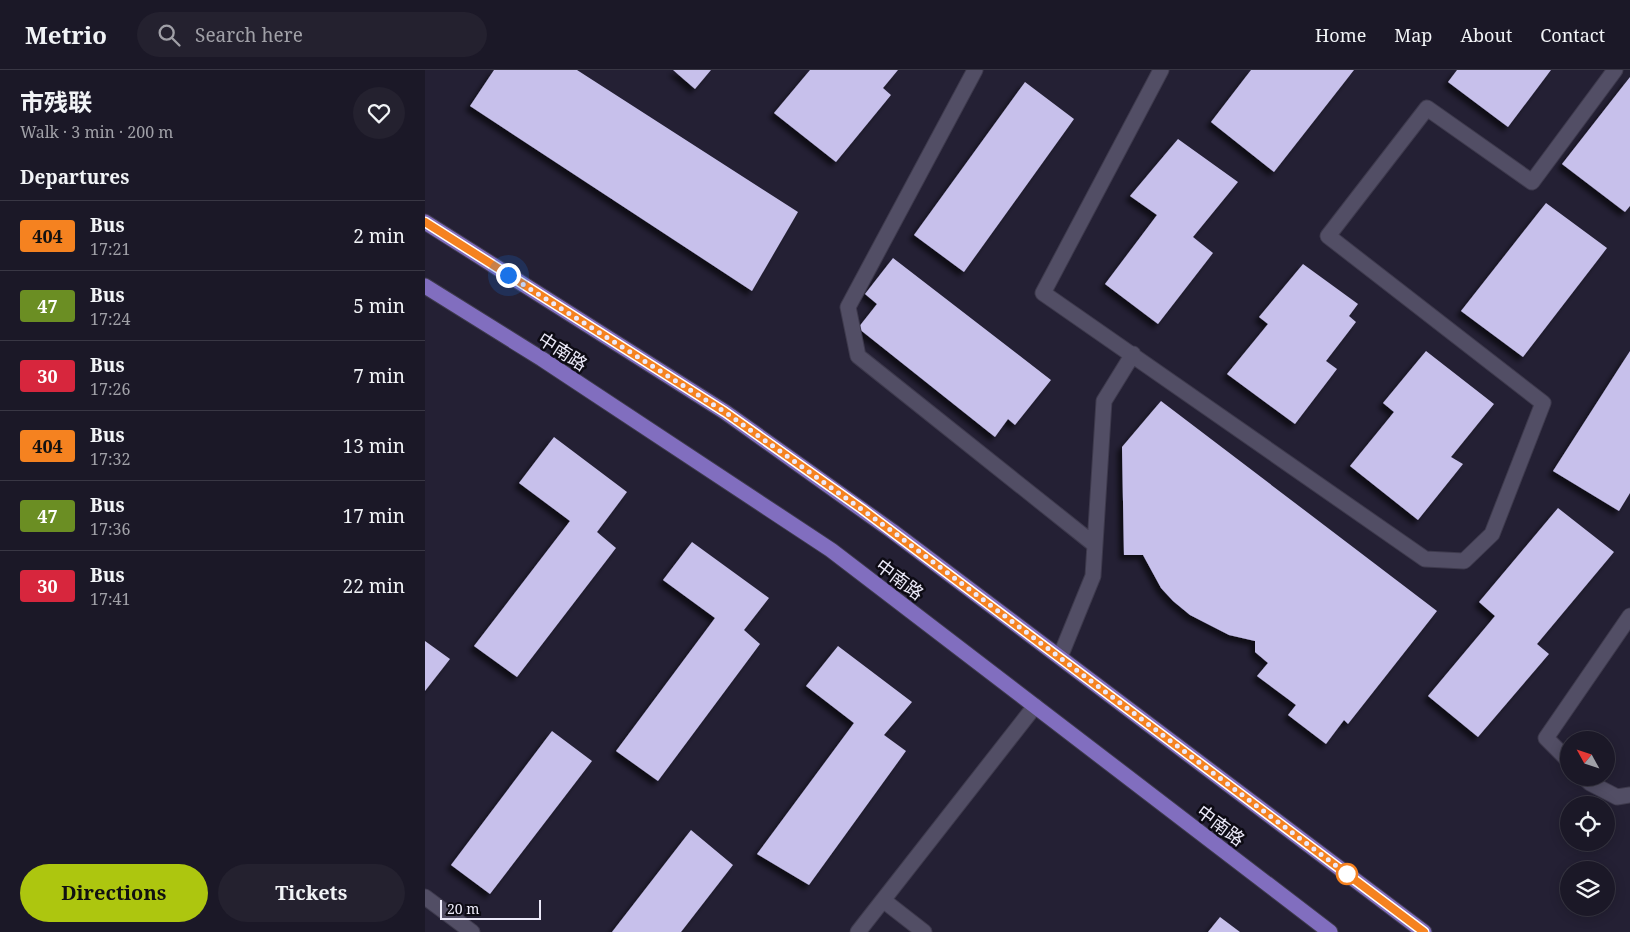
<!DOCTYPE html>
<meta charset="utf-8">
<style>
:root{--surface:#1b1827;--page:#24212f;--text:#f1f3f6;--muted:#a0a0a7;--line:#393744;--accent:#adc60f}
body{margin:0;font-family:"Noto Serif","Noto Sans SC",serif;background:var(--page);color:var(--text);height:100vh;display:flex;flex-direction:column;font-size:19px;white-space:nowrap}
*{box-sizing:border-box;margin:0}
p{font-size:16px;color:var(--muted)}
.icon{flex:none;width:28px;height:28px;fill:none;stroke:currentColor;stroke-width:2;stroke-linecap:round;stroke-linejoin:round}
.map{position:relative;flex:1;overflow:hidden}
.details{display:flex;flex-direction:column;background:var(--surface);width:425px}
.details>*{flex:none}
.badge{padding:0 10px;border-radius:4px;font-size:18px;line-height:32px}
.needle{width:32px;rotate:310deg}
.controls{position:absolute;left:1135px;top:661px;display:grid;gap:10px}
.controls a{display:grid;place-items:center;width:55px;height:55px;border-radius:50%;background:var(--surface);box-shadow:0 2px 12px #0003,0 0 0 1px var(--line);font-size:25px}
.scale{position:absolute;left:15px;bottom:12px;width:101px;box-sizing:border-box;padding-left:5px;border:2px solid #eceaf9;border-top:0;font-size:14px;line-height:18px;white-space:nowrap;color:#eceaf9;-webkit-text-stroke:4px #0d0b14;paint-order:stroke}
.you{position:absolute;width:25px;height:25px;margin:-12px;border:4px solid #fff;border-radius:50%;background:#1a73e8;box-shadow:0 0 0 8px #1a73e833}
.map>.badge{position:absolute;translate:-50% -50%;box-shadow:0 0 0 2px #fff}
h2{padding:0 20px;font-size:19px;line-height:45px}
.round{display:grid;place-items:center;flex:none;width:52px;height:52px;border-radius:26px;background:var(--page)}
.headline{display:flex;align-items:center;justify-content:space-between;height:85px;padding:0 20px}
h1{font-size:24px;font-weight:700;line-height:38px}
.action{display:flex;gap:10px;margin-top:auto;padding:10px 20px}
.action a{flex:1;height:58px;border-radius:30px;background:var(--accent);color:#111;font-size:20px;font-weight:700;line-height:58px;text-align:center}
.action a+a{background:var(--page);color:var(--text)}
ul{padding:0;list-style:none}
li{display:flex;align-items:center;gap:15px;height:70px;padding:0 20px;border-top:1px solid var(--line)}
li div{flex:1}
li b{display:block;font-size:19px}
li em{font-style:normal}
li .badge{min-width:55px;font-weight:700;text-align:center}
header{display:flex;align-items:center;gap:30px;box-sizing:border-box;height:70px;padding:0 25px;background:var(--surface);border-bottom:1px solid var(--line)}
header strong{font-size:24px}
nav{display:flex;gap:28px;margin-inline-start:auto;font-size:18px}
.search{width:350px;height:45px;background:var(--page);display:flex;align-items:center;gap:12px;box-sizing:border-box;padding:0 18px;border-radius:28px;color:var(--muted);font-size:19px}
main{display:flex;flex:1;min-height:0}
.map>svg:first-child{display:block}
.building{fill:#c7c0eb;filter:url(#shadow)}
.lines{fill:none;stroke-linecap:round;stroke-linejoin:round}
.minor-casing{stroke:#3e3a4d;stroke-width:17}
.primary-casing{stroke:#3e3a4d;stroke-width:17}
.minor{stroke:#524e65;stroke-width:15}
.primary{stroke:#816ebf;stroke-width:15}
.line-casing{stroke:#fff;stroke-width:11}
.line{stroke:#f58220;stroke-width:8}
.walk{stroke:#eceaf9;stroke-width:5;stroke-dasharray:0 9}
.stop-dot{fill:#fff;stroke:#f58220;stroke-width:2.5}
.labels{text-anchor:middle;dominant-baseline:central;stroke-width:5;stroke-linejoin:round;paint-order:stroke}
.street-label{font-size:18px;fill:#eceaf9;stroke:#0d0b14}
</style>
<header>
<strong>Metrio</strong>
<div class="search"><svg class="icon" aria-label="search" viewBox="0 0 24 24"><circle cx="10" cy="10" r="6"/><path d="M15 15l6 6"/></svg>Search here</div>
<nav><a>Home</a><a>Map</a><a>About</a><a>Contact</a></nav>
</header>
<main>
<section class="details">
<div class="headline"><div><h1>市残联</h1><p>Walk · 3 min · 200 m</p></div><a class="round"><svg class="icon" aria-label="heart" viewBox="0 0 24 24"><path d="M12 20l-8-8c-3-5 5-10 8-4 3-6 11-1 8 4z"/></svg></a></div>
<h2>Departures</h2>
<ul>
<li><span class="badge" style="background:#f58220;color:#111">404</span><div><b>Bus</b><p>17:21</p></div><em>2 min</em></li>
<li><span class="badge" style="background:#6b8e23;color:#fff">47</span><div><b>Bus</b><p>17:24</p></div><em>5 min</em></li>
<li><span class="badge" style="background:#d7263d;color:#fff">30</span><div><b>Bus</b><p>17:26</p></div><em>7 min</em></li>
<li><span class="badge" style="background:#f58220;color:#111">404</span><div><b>Bus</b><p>17:32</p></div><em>13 min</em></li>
<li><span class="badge" style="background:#6b8e23;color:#fff">47</span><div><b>Bus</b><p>17:36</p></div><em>17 min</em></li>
<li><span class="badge" style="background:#d7263d;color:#fff">30</span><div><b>Bus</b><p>17:41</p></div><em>22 min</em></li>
</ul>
<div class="action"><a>Directions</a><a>Tickets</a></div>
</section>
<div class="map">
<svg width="1205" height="862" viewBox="0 0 1205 862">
<defs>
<filter id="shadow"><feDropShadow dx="-4.5" dy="4.5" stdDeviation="2.5" flood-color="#0009"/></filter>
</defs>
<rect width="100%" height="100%" fill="#242034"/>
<path class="building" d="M69,0H152L373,142L327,221L45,36Z
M248,0H286L270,19Z
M385,0H473L458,18L466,25L411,92L349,43Z
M826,0H929L849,102L786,52Z
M1032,0H1126L1083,57L1023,12Z
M1205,7V136L1200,142L1137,94Z
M600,12L649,49L539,202L489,165Z
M753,69L813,112L768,167L788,183L733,254L680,214L732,145L705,126Z
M1121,133L1182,178L1098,287L1036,241Z
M468,188L626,310L590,355L583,349L570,367L433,258L452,234L440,224Z
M878,194L933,234L924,246L931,252L901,291L912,299L870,354L802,304L843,254L834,247Z
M1001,281L1069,334L1026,387L1038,394L993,450L925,396L969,342L958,333Z
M1205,281V423L1194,441L1128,401Z
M736,331L1012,541L923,654L919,650L901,674L863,645L871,635L832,606L843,593L830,582V571L804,565L765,545L748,531L736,518L718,485H699L697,377Z
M129,367L202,422L172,462L191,478L92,607L49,576L145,451L94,413Z
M1133,438L1189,482L1112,574L1124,584L1053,667L1003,626L1070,546L1054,532Z
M267,472L344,528L319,560L335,574L233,711L191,681L290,548L238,510Z
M0,571L25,589L0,621Z
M413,576L487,632L459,665L481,681L384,815L332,784L429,653L381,616Z
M127,661L167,691L65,824L26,795Z
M266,760L308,795L256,862H187Z
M795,847L815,862H783Z"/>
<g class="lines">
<defs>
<path id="minor" d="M550,0L423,237L433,286L670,475
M736,0L618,223L1000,489L1039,491L1067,464L1118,333L903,166L1002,38L1107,112L1190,0
M635,587L668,506L679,331L708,284
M1144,691L1121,668L1205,546
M1160,708L1165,713L1192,727L1205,725
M0,827L47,862
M458,830L499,862
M433,862L610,636"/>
<path id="primary" d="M0,152L300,342L467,461L999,862
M0,216L117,289L406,480L905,862"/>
</defs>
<use href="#minor" class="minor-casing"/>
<use href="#primary" class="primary-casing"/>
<use href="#minor" class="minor"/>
<use href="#primary" class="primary"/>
</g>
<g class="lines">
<defs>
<path id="line" d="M0,152L300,342L437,439L999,862"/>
</defs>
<use href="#line" class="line-casing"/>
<use href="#line" class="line"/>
<path class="walk" d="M83,205L300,342L467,461L922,804"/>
</g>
<circle class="stop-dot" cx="922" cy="804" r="10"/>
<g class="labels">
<g class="street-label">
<text transform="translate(138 281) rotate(33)">中南路</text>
<text transform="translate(475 509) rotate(37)">中南路</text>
<text transform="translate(796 755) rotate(37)">中南路</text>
</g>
</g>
</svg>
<div class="controls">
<a><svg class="needle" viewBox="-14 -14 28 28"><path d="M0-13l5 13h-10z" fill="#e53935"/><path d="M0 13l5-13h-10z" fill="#a0a0a7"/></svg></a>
<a><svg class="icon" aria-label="locate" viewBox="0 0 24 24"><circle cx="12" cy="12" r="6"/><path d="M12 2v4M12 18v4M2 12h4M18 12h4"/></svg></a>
<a><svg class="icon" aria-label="layers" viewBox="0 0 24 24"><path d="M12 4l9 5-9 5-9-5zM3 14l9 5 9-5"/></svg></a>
</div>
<div class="scale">20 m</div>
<div class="you" style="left:83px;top:205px"></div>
</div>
</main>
